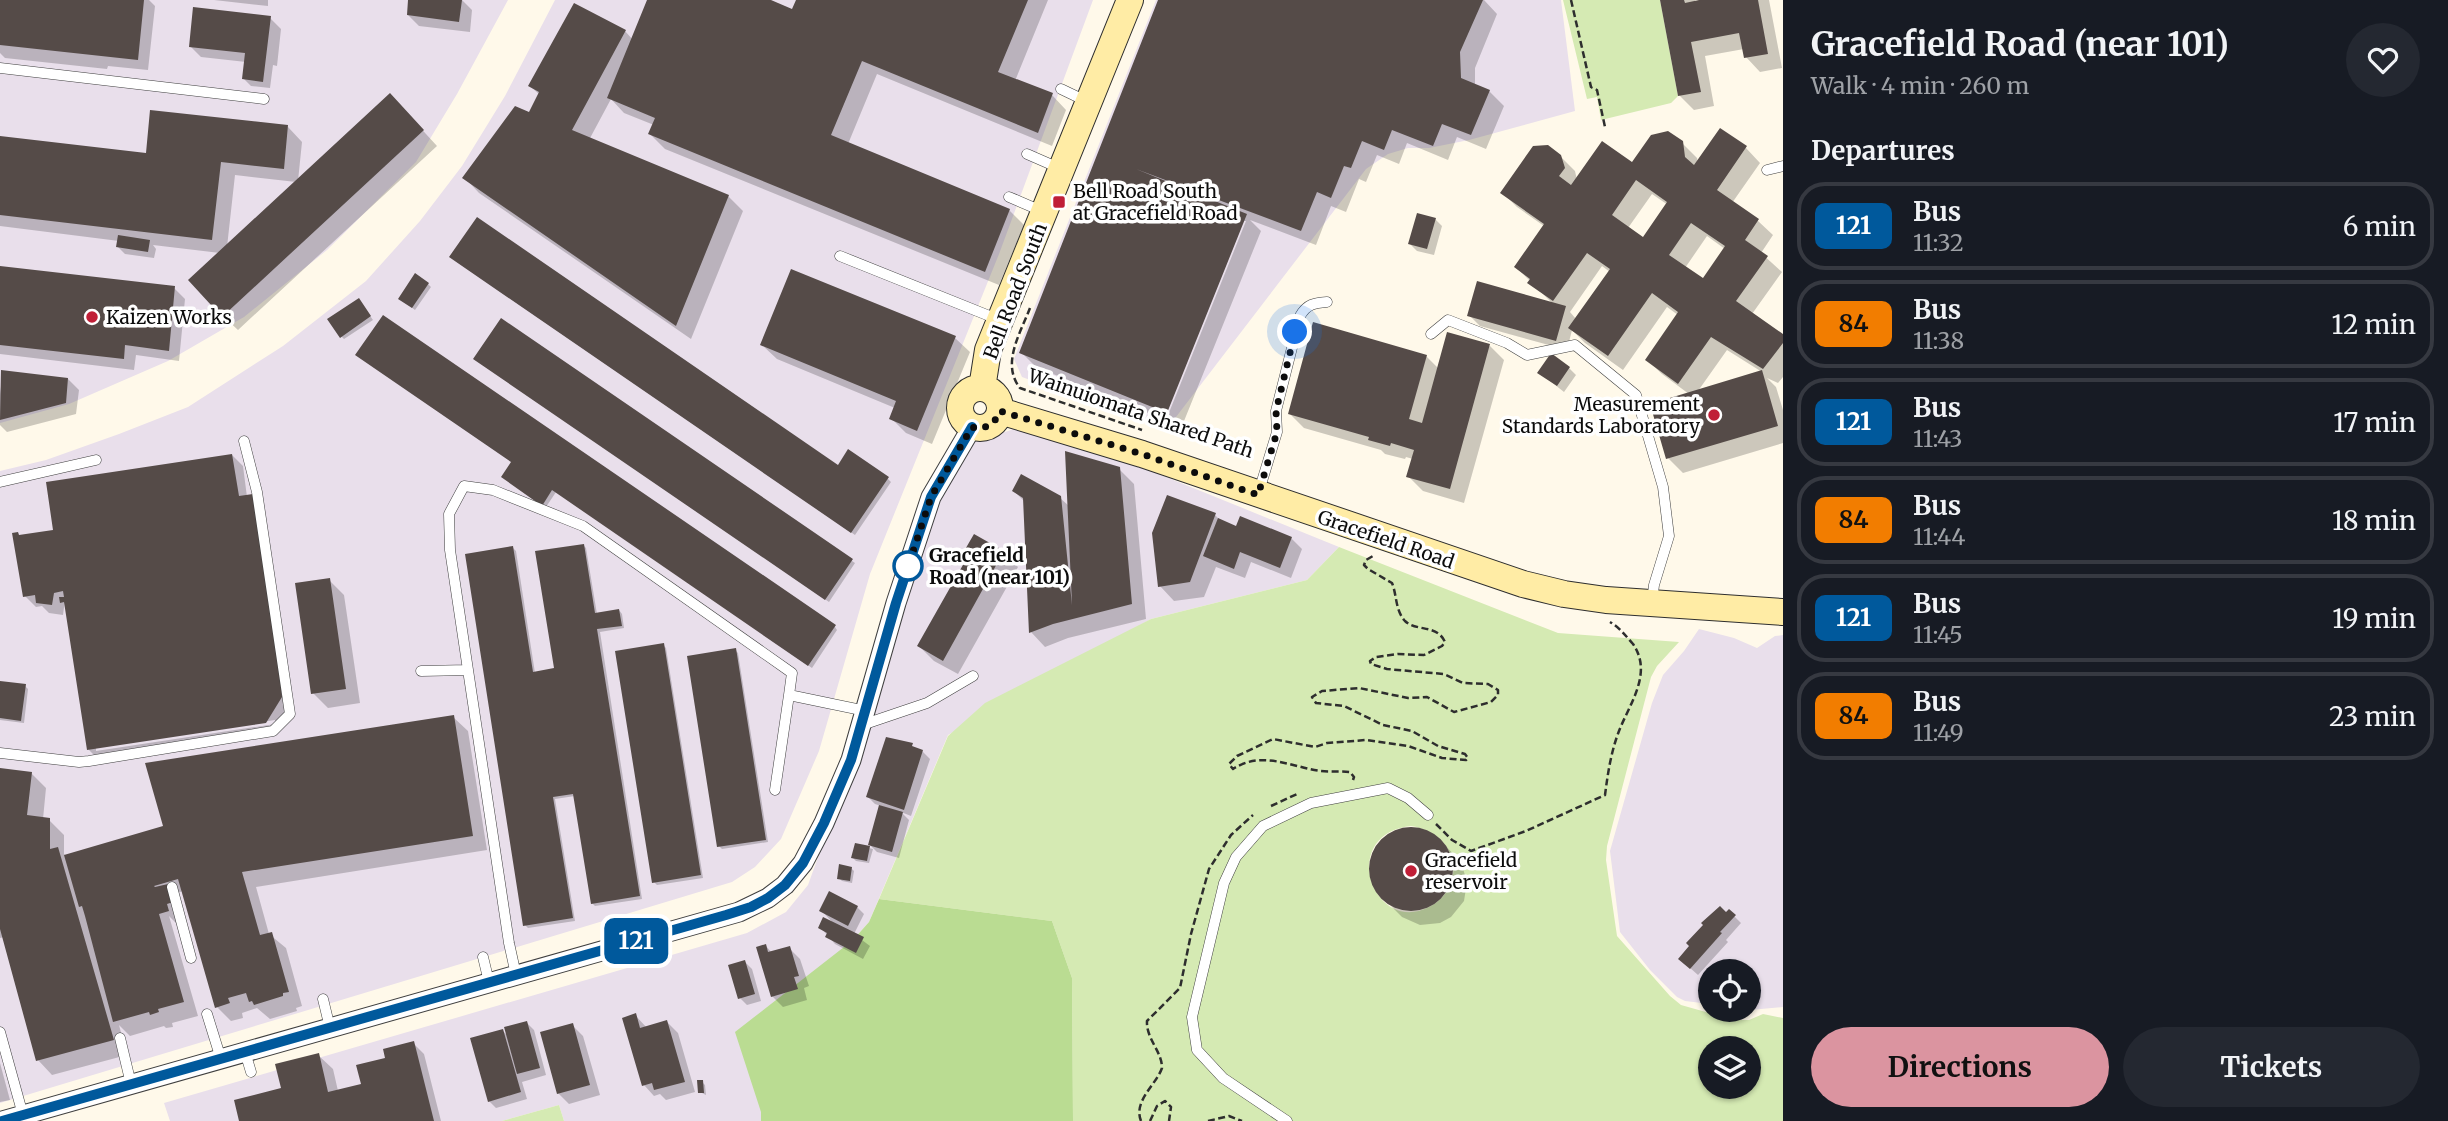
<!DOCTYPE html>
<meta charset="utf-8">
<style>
:root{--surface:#171b24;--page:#242831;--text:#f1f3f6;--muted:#9ea1a6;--line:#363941;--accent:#db94a0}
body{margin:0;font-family:Merriweather,serif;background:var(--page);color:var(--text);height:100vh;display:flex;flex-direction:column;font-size:26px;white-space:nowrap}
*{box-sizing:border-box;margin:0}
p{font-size:23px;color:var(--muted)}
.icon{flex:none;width:38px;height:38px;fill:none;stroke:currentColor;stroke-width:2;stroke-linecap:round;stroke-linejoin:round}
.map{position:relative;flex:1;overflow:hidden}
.sheet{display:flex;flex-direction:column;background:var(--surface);width:665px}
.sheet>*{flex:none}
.badge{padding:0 14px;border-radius:10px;font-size:24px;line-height:46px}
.buttons{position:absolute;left:1698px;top:959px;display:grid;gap:14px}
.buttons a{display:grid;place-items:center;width:63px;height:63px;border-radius:50%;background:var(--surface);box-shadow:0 2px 5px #0004;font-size:35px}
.you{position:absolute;width:35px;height:35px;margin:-18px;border:5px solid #fff;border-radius:50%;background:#1a73e8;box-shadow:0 0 0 10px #1a73e833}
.map>.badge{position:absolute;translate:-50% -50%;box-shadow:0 0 0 4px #fff}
h2{padding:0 28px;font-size:26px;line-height:63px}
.round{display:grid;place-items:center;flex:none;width:74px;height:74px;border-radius:37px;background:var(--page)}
.headline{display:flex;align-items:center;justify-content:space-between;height:119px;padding:0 28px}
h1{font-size:33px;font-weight:700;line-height:52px}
.action{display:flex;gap:14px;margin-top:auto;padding:14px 28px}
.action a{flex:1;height:80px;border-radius:42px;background:var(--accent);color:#111;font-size:28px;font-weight:700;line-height:80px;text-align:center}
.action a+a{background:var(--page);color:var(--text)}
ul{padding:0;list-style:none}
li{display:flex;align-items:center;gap:21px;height:88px;margin:0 14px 10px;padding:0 14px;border:4px solid var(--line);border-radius:28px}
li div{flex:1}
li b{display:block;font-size:26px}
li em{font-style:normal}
li .badge{min-width:77px;font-weight:700;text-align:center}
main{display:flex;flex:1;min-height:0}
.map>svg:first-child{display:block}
.industrial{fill:#e9dfeb}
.green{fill:#d5eab3;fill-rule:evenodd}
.forest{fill:#badc92}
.shadow{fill:#0003;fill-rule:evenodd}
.building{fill:#554b48;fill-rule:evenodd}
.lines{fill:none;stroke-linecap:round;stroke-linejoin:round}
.service-casing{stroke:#3f3f3f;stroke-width:11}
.minor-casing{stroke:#3f3f3f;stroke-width:21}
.secondary-casing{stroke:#2e2e2e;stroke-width:28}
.path{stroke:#2e2e2e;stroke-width:2.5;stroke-dasharray:7 3.5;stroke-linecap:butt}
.service{stroke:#fff;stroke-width:10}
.minor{stroke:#fff;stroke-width:19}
.secondary{stroke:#ffeca5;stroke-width:26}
.line-casing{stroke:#fff;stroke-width:16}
.line{stroke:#00599c;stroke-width:10}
.walk{stroke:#0c0c0c;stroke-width:7;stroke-dasharray:0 12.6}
.poi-dot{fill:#c01f37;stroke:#fff;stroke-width:2.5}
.stop-dot{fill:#fff;stroke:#00599c;stroke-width:3.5}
.labels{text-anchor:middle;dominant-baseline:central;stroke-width:7;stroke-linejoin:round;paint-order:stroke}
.poi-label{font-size:19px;fill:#0c0c0c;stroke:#fff;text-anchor:start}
.street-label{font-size:19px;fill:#0c0c0c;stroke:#fff}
.stop-label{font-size:19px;font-weight:bold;fill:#0c0c0c;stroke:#fff;text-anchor:start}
</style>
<main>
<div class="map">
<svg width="1783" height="1121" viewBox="0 0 1783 1121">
<rect width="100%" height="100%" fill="#fff9ea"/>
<path class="industrial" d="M0,0H508L457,94L416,162L327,250L244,317L168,361L69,404L0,423Z
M555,0H1093L999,254L870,574L819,751L781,839L755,867L732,882L0,1103V471L46,460L119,434L188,407L283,346L366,281L420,221L462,166L505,96Z
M1156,0H1561L1575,111L1469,140L1429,148H1408L1388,154L1366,169L1166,430L1022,377L1014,359Z
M1045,428L1339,547L1307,580L1151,619L948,735L869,922L853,940L761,1112V1121H564L559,1105L502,1121H170L164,1103L747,933L786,912L808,885L833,816L930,511L969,444L1014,429Z
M1699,629L1734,638L1757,648L1775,636L1783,635V1007L1739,1011L1735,1010H1748V971H1710V1004L1685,1001L1677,997L1650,970L1620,932L1610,851L1652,703L1663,675L1684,651Z"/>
<path class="green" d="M1563,0H1660L1678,96L1671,103L1601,120L1597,97L1587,99Z
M1339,547L1558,633L1679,642L1657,666L1651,677L1607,846L1606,860L1617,936L1670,996L1681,1005L1734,1020H1749L1763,1014L1783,1018V1121H1073L1072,978L1052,921L879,899L948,736L985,703L1151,619L1307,580ZM1411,826C1439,830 1461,854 1451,883C1447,894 1439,902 1429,907C1373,936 1337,834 1411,826ZM1710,1048H1748V1087H1710Z
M559,1105L564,1121H502Z"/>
<path class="forest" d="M879,899L1052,921L1072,978L1073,1121H761V1112L735,1032L853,940L869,922Z"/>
<path class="shadow" d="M0,0H149L155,6L148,70L108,66L107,69L5,58L0,53Z
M214,0H268V6Z
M410,0H462L472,10L470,32L419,26L408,15Z
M649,0H767L793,11L798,0H1048L1015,81L1052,95L1066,110L1052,146L877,74L848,144L1009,210L1024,225L999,285L665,149L650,134L654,125L624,113L611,99L589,140L728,196L743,211L691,339L479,193L465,178L530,114L540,95L530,86L625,31L633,40Z
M1160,0H1484L1497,14L1475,68V86L1489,91L1504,106L1486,149L1457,137L1448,160L1407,143L1399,164L1377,155L1366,182L1359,179L1346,212L1331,206L1316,245L1250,220L1261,231L1182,426L1166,420L1246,221H1242L1163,419L1036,367L1021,352Z
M1662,0H1695L1696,2L1708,0H1769L1782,68L1760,72L1746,57L1744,49L1705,56L1714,106L1694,110L1679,95Z
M270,18L281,29L277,66L273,65L270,88L251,86L244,79L246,62L201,57L190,46Z
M404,110L437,146L238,330L223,316L220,253L153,245L156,249L154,258L125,254L118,247L119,241L0,226V138L147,155L288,127L302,142L298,181ZM235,175L296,182L227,247Z
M1721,130L1746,148L1760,163L1732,203L1758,221L1773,235L1761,253L1782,272L1752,314L1783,336V377L1778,383L1767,378L1776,387L1783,410V443L1683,473L1668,458L1689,394L1662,374L1647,360L1678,315L1667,307L1623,370L1585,343L1572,330L1567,350L1480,326L1469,315L1553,304L1516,267L1544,226L1517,207L1503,193L1560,156L1575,171L1577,180L1633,165L1681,142L1697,158L1698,163ZM1652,194L1668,205L1644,240L1628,228ZM1707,236L1725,249L1704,281L1685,268ZM1602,266L1610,272L1576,319L1570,312ZM1727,350L1762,372L1698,391Z
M1435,219L1442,226L1434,255L1417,251L1410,244Z
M454,260L839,467L888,479L891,482L855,535Z
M0,268L174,288L185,299L179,361L136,355L134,370L0,354Z
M428,284L431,287L415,310L403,301Z
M361,303L373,320L344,339L341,336Z
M502,320L852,561L855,563L829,602L479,361Z
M955,338L970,352L932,444L906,433L891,418L895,408L777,359L762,345Z
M1490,346L1504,360L1464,503L1423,491L1408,476L1413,459L1406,457L1405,459L1385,454L1381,450L1304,428L1290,414L1426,356L1439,369Z
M1569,368L1576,375L1564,392L1540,373Z
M3,372L68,379L79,390L76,414L7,432L0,425V394Z
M232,455L243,466L247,497L263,507L291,686L292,709L277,734L100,761L89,750L65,600L63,615L49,613L42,606L36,607L25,596L20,537L55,531ZM275,720V724L96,751V747Z
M513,463L835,627L837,630L812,668L556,492L546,507L503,477Z
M1119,469L1134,484L1146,619L1068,638L1045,647L1031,632L1025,502L1014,491L1060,498L1069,506Z
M1215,515L1222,522L1237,528L1291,538L1302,549L1291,578L1251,562L1245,578L1216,567L1204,597L1174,601L1160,586Z
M583,545L586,548L597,614L619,610L622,614L624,628L600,632L642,899L595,906L592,903L575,796L555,799L575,921L528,928L525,925L513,548L516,551L535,673L556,670Z
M1003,552L1018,567L958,674L934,661L919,646Z
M329,580L344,595L360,703L328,708L313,693Z
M663,645L666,648L703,878L657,885L654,882Z
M735,650L738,653L768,842L722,849L719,846Z
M0,683L25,686L28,689L24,723L0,720Z
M453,717L468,731L487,850L256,887L269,934L286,948L302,1006L296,1008L297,1011L270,1019L257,1008L242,1013L243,1018L231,1021L217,1007L183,891L174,894L179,909L173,911L181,918L180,927L169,916L198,1016L172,1023L173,1027L166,1028L164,1026L130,1036L119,1025L127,1055L52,1075L38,1060L4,937L0,938V770L31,773L46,788L43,819L49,820L64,835V854L66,856L165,828Z
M922,751L930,759L911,816L901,812L909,820L899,858L877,852L870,845L881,806L875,804L868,797Z
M1401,829H1421L1439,839L1461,862L1467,882L1464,901L1451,917L1440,923L1420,925L1402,917L1379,894L1371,875L1370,866L1377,846L1383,839Z
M856,845L873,849L869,863L856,861L853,858Z
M851,868L854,871L852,883L842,881L839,878Z
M857,907L864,914L854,934L870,946L863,959L835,944L820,927L833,923L821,910Z
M1729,911L1741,923L1726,940L1728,942L1698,975L1680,959Z
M766,946L772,953L789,948L800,959L809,986L804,988L807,1000L783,1007L772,996Z
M745,962L752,969L761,1001L747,1005L740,998Z
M635,1015L647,1028L667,1022L678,1033L695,1092L666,1100L660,1094L654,1096L644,1085Z
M527,1023L534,1030L546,1075L522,1082L527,1099L496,1108L489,1101L503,1031L509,1037Z
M572,1025L583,1036L600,1095L569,1104L558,1093Z
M413,1043L424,1054L441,1121H241L283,1089L318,1055L333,1069L338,1091L363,1085L387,1059Z
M0,1063L10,1100L0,1102Z
M702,1082L705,1085L706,1095L700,1092Z"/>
<path class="building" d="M0,0H144L138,60L0,45Z
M408,0H462L459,22L407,15Z
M647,0H771L792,9L796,0H1028L998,72L1053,93L1038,133L862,61L831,135L1010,209L985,272L648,134L655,118L607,98Z
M1158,0H1483L1460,52L1461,78L1490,90L1471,135L1442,124L1433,146L1392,130L1384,150L1362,141L1351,168L1344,166L1331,198L1317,192L1301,231L1136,169L1247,214L1167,413L1019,353Z
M1660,0H1684L1685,3L1699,0H1758L1768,54L1744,58L1739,33L1691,42L1701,92L1678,96Z
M574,3L626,30L572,130L729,195L676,326L462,178L515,106L529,112L539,92L528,86Z
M193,7L271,16L263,82L242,79L245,53L189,47Z
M390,93L424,130L222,317L188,280Z
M150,110L288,125L284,169L221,162L212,240L0,215V136L146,153Z
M1720,128L1747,146L1717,190L1759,219L1745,240L1768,256L1736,301L1783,334V343L1763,369L1711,337L1678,384L1645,360L1678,312L1652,293L1608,356L1568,328L1610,269L1587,253L1553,301L1527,283L1530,279L1514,267L1544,224L1500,193L1533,146L1548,145L1561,155L1565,168L1559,176L1571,185L1602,141L1632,162L1651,135L1668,131L1683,141L1685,157L1694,165ZM1636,180L1667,202L1643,237L1612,215ZM1691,223L1725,246L1703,278L1669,255Z
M1417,213L1436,218L1427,249L1408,244Z
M477,217L838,465L848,449L889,477L851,533L449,257Z
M118,235L150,240L148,252L116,247Z
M0,266L175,286L169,351L125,345L124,359L0,345Z
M791,269L956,336L917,431L889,419L896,401L760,345Z
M415,273L429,283L412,308L398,299Z
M1477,281L1566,306L1556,341L1467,316Z
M359,298L371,316L340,338L327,319Z
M383,315L836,625L808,666L552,490L542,506L501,477L511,462L355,355Z
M501,318L853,559L825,600L473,359Z
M1313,322L1427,355L1409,419L1422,423L1447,332L1490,344L1450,489L1406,477L1414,450L1391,443L1390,446L1368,440L1369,437L1288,414Z
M1551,353L1570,367L1557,386L1537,373Z
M1,370L68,378L66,403L0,420Z
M1762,370L1778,426L1666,459L1650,404Z
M1065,451L1120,467L1132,604L1053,624L1029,633L1023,498L1012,491L1021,474L1061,496L1072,605Z
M232,454L239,496L253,494L280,673L282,697L266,723L87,750L64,602L60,603L59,597H64L63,591L54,593L52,605L36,603L35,595L23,597L12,533L18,532L19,535L53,530L46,482Z
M1167,495L1216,513L1190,582L1158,587L1152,533Z
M1240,516L1292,537L1280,568L1240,552L1234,569L1203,556L1218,518L1236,526Z
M974,534L1004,551L943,661L917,646L968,556L963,553Z
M584,544L595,613L619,609L622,626L597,629L640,896L591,904L573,794L553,797L573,918L523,926L465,554L513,546L533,672L554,668L535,551Z
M330,578L346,689L311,694L295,583Z
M664,643L701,875L652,883L615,651Z
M736,648L766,840L717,847L687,656Z
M0,681L26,684L21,721L0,718Z
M454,715L473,836L242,872L260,935L272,932L289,992L283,993V996L254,1005L252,1001L249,1002L246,993L228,998L230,1003L215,1008L178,879L154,886L155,887L168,884L173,902L167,904L169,911L159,914L184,1002L158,1009L159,1012L150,1015L149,1012L113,1022L85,916L82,906L79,907L64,855L163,826L145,763Z
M886,737L913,743L912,746L923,750L904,810L866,797Z
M0,768L32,772L27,815L50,818V849L58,847L114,1040L36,1061L0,929Z
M879,805L903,812L892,852L868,845Z
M1369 869a42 42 0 1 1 84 0a42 42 0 1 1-84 0Z
M855,843L870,846L867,861L851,858Z
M839,864L852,867L850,881L837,879Z
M829,891L858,906L848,926L819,911Z
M1720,906L1726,912L1729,909L1736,915L1720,932L1722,933L1690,969L1678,959L1689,946L1686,943L1703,925L1701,923Z
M823,917L864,937L856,953L825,937L827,933L818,928Z
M766,944L768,952L790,946L799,976L794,977L798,989L771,997L756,947Z
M745,960L755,994L738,999L728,965Z
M636,1013L640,1028L667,1020L685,1082L654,1090L652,1083L642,1086L622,1018Z
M527,1021L540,1068L517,1074L504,1027Z
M573,1023L590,1085L557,1094L540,1032Z
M503,1029L521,1092L488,1102L470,1038Z
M414,1041L434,1121H239L234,1100L281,1088L275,1064L319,1053L328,1092L361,1084L356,1065L385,1058L383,1049Z
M697,1080H703L704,1093H698Z"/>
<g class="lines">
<defs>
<path id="service" d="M0,68L264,99
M1061,89L1086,101
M1027,154L1059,168
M1767,170L1783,166
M1009,197L1044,212
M840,256L997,319
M1431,334L1448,320L1507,343L1527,355L1575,345L1636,395L1663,487L1669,536L1654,585L1652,602
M0,482L96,460
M1259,491L1277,432L1276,411L1300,316C1307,304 1314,303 1327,302
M421,671L468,670
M862,725L927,703L973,676
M0,753L79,762L89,761L273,731L290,714L257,492L244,441
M775,790L789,695
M172,887L191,958
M483,957L489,982
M516,975L509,943L450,550L449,514L464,486L493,490L583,526L792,673L789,695L866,711
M323,999L330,1028
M207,1014L221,1059
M0,1032L23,1115
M120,1038L131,1084
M245,1052L251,1072
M1287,1121L1223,1078L1197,1050L1192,1017L1224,883L1236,857L1263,826L1311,803L1388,788L1408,798L1428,815"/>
<path id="minor" d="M2,1121L739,912L768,898L785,885L803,863L824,823L851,760L896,603L931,497L972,427"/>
<path id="secondary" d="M960 408a20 20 0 1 1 40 0a20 20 0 1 1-40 0Z
M982,388L988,350L1130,0
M1000,411L1142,454L1523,584L1564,594L1606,600L1783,612"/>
</defs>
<use href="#service" class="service-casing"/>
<use href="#minor" class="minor-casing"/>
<use href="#secondary" class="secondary-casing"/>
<path class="path" d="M1571,0L1591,87L1597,90L1605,127
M1030,308C1020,334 1001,364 1020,388L1142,430
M1353,780L1354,777L1350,772C1341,771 1331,772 1321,771C1291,767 1262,750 1233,769L1229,764L1237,756L1273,739L1315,747L1327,743L1366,740L1408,746L1442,758L1466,760L1468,758L1465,754L1438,746L1412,731L1383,725L1344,706L1316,703L1312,697L1322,691L1359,688L1408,698L1427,697L1454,712L1491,702L1498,695V690L1488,684L1463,683L1444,674L1387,669L1371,664L1370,661L1376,657L1398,654L1424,655L1442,646L1445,642C1437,624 1417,632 1405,621C1395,610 1397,595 1392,583L1368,569L1364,565L1366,560L1373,556
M1271,806L1297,794
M1436,824L1452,840L1471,851L1526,831L1605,795C1608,772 1611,752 1619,731C1630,703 1653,673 1633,644C1625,635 1620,628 1610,622
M1141,1121C1133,1101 1156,1085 1162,1068C1162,1051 1146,1039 1147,1021L1180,988L1191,934L1209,869L1231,835L1253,815
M1150,1121L1157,1106L1165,1101L1171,1107L1169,1121
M1208,1121L1229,1116L1242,1121"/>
<use href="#service" class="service"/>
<use href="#minor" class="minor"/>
<use href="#secondary" class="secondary"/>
</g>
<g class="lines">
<defs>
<path id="line" d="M2,1121L726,915L751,907L768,898L785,885L803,863L824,823L851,760L896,603L931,497L972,427"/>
</defs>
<use href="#line" class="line-casing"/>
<use href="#line" class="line"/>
<path class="walk" d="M908,566L905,576L931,497L972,427L979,429L993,424L1000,411L1142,454L1258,495L1277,432L1276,411L1295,332"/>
</g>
<g class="poi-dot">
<rect x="1052" y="195" width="14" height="14" rx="3.5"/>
<circle cx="92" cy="317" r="7"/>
<circle cx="1714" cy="415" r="7"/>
<circle cx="1411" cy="871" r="7"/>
</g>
<circle class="stop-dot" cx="908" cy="566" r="14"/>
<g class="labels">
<g class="poi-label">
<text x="1073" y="191">Bell Road South<tspan x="1073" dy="22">at Gracefield Road</tspan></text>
<text x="106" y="317">Kaizen Works</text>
<text x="1700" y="404" text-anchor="end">Measurement<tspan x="1700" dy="22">Standards Laboratory</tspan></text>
<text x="1425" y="860">Gracefield<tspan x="1425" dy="22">reservoir</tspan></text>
</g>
<g class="street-label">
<text transform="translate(1015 291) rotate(-69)">Bell Road South</text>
<text transform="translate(1141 413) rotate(19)">Wainuiomata Shared Path</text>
<text transform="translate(1386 539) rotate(19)">Gracefield Road</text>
</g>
<g class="stop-label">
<text x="929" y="555">Gracefield<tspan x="929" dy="22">Road (near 101)</tspan></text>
</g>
</g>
</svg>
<div class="buttons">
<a><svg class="icon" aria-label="locate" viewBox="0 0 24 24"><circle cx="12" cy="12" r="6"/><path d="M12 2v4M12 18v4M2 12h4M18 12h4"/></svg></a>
<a><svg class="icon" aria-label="layers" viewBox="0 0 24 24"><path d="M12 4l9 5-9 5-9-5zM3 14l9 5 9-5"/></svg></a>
</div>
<div class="you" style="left:1295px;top:332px"></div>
<b class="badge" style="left:636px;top:941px;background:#00599c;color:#fff">121</b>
</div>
<section class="sheet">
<div class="headline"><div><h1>Gracefield Road (near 101)</h1><p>Walk · 4 min · 260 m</p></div><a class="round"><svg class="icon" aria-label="heart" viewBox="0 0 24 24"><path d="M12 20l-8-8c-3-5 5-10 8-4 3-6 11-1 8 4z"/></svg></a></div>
<h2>Departures</h2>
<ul>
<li><span class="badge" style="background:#00599c;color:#fff">121</span><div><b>Bus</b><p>11:32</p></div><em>6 min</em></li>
<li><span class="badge" style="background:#f27d00;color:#111">84</span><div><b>Bus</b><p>11:38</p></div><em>12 min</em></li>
<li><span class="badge" style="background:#00599c;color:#fff">121</span><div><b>Bus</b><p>11:43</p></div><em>17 min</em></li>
<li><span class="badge" style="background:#f27d00;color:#111">84</span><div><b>Bus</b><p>11:44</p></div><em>18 min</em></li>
<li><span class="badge" style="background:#00599c;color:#fff">121</span><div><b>Bus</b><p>11:45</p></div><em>19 min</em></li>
<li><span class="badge" style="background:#f27d00;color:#111">84</span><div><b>Bus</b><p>11:49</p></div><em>23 min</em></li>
</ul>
<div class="action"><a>Directions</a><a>Tickets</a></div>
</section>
</main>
